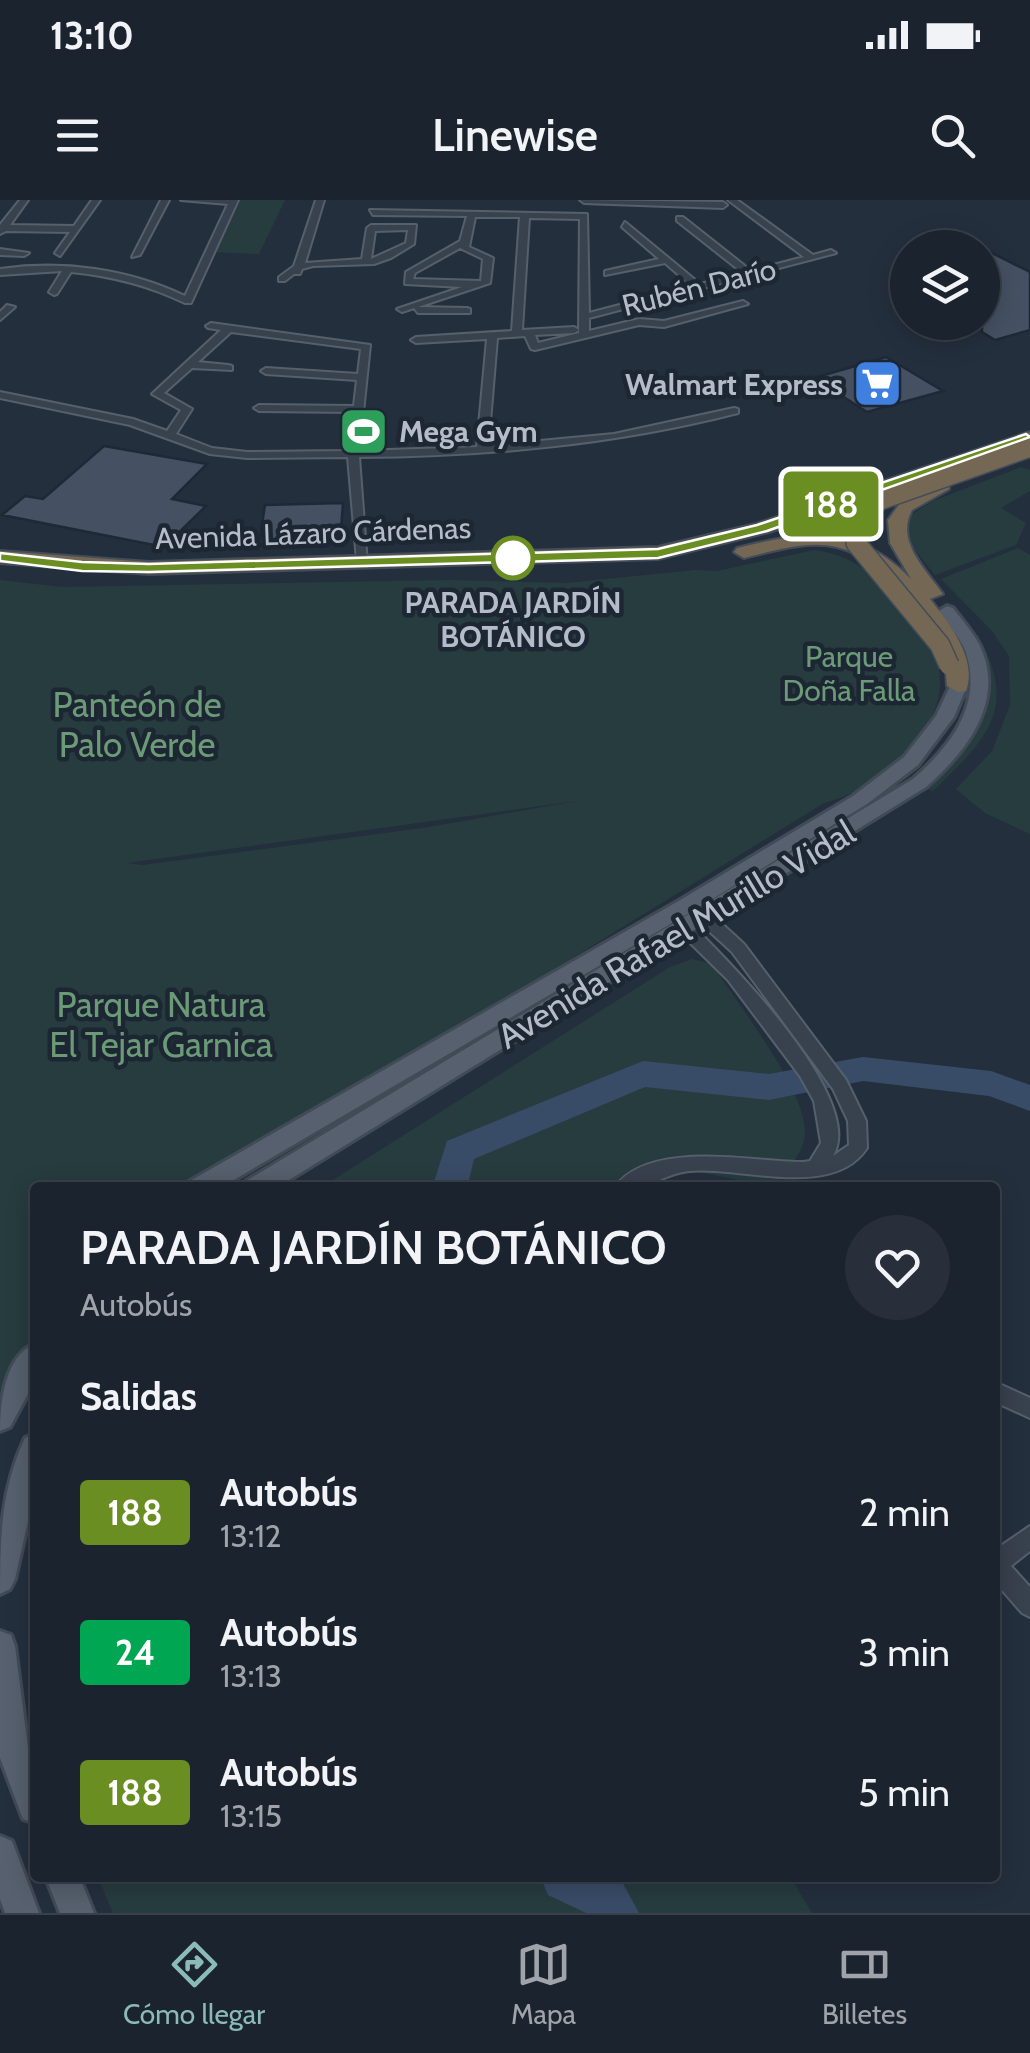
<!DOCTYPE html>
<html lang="es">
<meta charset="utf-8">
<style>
:root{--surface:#1b232e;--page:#282f3a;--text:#f1f3f6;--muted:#a0a4aa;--line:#39404a;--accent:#8bbbb9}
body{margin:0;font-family:Cabin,sans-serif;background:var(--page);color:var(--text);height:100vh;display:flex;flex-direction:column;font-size:38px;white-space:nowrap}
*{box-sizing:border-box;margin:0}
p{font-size:32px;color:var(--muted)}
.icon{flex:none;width:55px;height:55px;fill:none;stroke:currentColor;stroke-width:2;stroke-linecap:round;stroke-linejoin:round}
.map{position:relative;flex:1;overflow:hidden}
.drawer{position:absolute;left:30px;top:982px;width:970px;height:700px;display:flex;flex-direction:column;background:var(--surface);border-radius:10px;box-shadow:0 5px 25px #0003,0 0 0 2px var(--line)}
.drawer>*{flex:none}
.badge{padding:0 20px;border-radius:8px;font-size:35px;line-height:65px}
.controls{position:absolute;left:890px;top:30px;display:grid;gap:20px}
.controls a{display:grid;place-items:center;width:110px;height:110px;border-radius:50%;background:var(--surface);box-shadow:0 5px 25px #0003,0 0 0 2px var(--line);font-size:50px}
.map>.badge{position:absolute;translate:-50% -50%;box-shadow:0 0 0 5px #fff}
h2{padding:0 50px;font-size:38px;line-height:90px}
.round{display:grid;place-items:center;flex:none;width:105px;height:105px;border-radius:52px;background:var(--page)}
.overview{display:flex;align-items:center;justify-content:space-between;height:170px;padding:0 50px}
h1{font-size:48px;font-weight:600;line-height:75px}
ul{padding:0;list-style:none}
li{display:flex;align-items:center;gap:30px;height:140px;padding:0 50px}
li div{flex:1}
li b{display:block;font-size:38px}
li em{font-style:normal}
li .badge{min-width:110px;font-weight:700;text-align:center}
.status{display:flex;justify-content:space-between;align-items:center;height:70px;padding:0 50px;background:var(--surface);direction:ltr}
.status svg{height:28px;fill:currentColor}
header{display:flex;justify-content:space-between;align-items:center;height:130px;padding:0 50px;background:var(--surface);font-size:45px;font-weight:600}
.tab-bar{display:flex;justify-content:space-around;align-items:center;height:140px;border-top:2px solid var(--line);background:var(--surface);font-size:28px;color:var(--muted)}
.tab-bar a{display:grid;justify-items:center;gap:5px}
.tab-bar .active{color:var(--accent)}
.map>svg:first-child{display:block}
.green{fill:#263c3f;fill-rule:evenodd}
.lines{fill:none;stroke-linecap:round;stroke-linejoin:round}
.river{fill:#394c67;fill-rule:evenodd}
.building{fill:#455162;stroke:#1f2835;stroke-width:2.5}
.minor-casing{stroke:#565f6c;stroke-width:4}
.major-casing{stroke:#414a57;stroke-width:6}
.highway-casing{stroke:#434c59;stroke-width:4}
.minor{fill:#38414e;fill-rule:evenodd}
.major{fill:#56606e;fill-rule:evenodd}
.highway{fill:#746855;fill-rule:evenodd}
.highway-bridge-casing{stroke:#434c59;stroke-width:22;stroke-linecap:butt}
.highway-bridge{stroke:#746855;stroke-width:19}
.line{fill:#6b8e23;stroke:#fff;stroke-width:2.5}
.stop-dot{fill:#fff;stroke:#6b8e23;stroke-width:5}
.labels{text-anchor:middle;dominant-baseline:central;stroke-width:9;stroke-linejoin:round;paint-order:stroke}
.far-street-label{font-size:30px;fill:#b4bcc9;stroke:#1d2633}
.far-poi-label{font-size:30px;font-weight:bold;fill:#b4bcc9;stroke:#1d2633;text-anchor:end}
.far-stop-label{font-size:30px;font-weight:bold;fill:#b4bcc9;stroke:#1d2633}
.far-park-label{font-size:30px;fill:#6b9a76;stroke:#1d2633}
.park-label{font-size:35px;fill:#6b9a76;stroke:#1d2633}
.street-label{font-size:35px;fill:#b4bcc9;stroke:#1d2633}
</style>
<div class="status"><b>13:10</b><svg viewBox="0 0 49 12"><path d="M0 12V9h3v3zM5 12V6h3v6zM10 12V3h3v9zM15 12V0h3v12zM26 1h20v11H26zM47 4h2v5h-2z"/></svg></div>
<header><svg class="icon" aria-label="menu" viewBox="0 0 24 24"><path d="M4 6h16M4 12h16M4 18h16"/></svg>Linewise<svg class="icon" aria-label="search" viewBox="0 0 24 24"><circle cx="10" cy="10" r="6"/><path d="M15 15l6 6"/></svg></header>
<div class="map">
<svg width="1030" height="1713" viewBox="0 0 1030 1713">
<rect width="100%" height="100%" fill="#242f3e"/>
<path class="green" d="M238,0H285L259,54L211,52Z
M1021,267L1030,270V291L1001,308L1026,323L1016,345L935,375L909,343L901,321L933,301Z
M1018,348L1030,355V634L985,613L956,589L992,551L1010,505L1009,456L992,431L941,379Z
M814,350C856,356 873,374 899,406C909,419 925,433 932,448C966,517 885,588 824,603L201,987L35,988V1151L0,1204V380L62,387L451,380L566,383L695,370L717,371ZM577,601L423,628L143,665L127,663Z
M973,435H978C1019,509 987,539 933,591L927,589C979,539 1006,506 973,435Z
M692,759L712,764C737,803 807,891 805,934C804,953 785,973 774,987L658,964L635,987L320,988L670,767Z
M98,1678H791L812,1713H113Z"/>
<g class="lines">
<path class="river" d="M863,857L991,871L1030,885V911L989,896L863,881L769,900L645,887L474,959L467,988H432L447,941L643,861L769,874Z
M541,1678H620L639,1713H586L548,1695Z"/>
</g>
<path class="building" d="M982,48L1030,72V130L995,140L982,132Z
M886,157L943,191L867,212L814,178Z
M104,246L207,264L172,299L206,306L164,347L2,315L25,296L43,299Z
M343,303L340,342L259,344L265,305Z"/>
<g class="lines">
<defs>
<path id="minor" d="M20,0H28L10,25L74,26L92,0H100L60,56L55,53L70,32L6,31L0,34V25Z
M161,0H169L140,55L132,57Z
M181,0H238L191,103H185C148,85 111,76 71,72L57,94L54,95L49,92L62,71L0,75V69C63,60 128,69 185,96L228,4Z
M316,0H324L305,63L362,59L367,28L371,25H416L414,44L391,58L374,64L313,66L302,69L300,74H294L285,81H279V77L294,66ZM408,30L406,43L371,59L375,31Z
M580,0L723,2L727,5L723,8L584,3Z
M728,0H737L813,55L831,50L836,53L589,118V131L639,119L664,121L743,101L748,104L664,127L639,125L535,150L531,149L525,136L497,138L488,246L614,234L734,208L738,209V213C613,245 488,256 359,257L367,364L357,361L348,257L247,258L210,254L130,225L0,198V192L133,219L167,231L181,210L152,194L221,130L208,128L206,126L211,123L370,145L359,251L477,247L487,139L416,143L411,140L416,137L512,131L520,17H475L469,47L493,58L490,83L418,107L467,108L470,109V113H418L414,108L402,112L397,109L462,87L405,84L406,72L460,41L467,16L373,15L370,10L587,14L589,113L804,57ZM529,18L580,19L579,133L538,143L535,135L574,133L579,130L574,127L522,130ZM460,48L483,59L481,81L413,79L415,73ZM231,132L361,149L358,174L266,168L261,171L266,174L357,180L354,206L259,205L254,208L259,211L353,212L348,251L247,252L212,248L176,234L192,209L164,193L192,168L232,170V166L228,165L198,162Z
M677,17H683L745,66V70H739L677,21Z
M625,22L694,79V83H688L665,63L605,75V71L659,59L622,27Z
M0,49L29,53L24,56L0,55Z
M7,105L15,107L0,120V112Z
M691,700L697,701L744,744L846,880L866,921L867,948C833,1000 740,966 689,971C669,973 655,984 637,988C630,989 621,988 614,988C649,939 752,962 803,962L810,961L821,943L814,901L800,876L728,780L669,722L667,718L669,714H681C721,753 868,898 833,956L849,945L848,921L833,889L732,752L685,709L683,705Z
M995,1182L1030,1198V1218L995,1202Z
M1030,1326V1351L1011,1366L1030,1387V1417L1022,1413L995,1382V1350Z"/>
<path id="major" d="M947,406L953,408C962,420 973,432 980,446C1006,502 966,552 926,587L276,988H243L246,981L913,579C951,546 984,504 965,450C959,436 947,424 939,411Z
M958,481L967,486L954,517L918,565L867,604L696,709L220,988H187L190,981L682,699L853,596L904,557L936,516L952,482Z
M35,1144V1181L10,1227L0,1231C0,1203 5,1155 35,1144Z
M35,1234V1290L15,1379L10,1389L0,1394C0,1338 1,1289 25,1238Z
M0,1431L11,1435L15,1446L28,1548L35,1566V1623L23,1619L0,1558Z
M0,1636L12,1641L39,1713H5L0,1699Z
M46,1678H80L94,1713H60Z"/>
<path id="highway" d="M1030,232V243L769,332L658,359L149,374L0,363V351L149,362L658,347L756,324Z
M943,280L949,281V289L912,310C895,341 926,370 943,394L930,399C949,423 978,459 966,491L958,492L947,486C947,432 890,360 837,347C807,340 773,351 744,358L734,352L737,348C807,331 856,323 911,379L890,343L888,320L903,299Z"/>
</defs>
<use href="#minor" class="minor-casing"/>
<use href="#major" class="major-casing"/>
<use href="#highway" class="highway-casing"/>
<use href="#minor" class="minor"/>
<use href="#major" class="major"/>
<use href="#highway" class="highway"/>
<defs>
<path id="highway-bridge" d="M949,465L940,445L856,343V321L880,300L1030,247"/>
</defs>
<use href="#highway-bridge" class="highway-bridge-casing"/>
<use href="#highway-bridge" class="highway-bridge"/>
</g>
<path class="line" d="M1026,234L1030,237L767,331L658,358L149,372L82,371L0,361V353L82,362L149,364L658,349L757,325Z"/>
<defs>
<symbol id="supermarket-square" viewBox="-11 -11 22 22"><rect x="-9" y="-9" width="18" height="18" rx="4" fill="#3f7fe0" stroke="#1d2633"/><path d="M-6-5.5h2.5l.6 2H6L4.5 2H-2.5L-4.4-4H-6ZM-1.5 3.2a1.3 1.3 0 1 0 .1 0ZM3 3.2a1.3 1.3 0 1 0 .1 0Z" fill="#fff"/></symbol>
<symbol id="stadium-square" viewBox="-11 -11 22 22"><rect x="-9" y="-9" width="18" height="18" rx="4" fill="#2e9e5b" stroke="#1d2633"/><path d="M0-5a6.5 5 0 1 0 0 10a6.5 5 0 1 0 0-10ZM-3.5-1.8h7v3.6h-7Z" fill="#fff"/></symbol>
</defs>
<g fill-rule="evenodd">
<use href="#supermarket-square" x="850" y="156" width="55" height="55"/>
<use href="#stadium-square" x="336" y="204" width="55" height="55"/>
</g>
<circle class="stop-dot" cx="513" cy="358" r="20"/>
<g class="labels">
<g class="far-street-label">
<text transform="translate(699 87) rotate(-14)">Rubén Darío</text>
<text transform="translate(313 333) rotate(-2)">Avenida Lázaro Cárdenas</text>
</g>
<g class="far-poi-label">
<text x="843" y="184">Walmart Express</text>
<text x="399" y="231" text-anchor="start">Mega Gym</text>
</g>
<g class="far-stop-label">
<text x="513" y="402">PARADA JARDÍN<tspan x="513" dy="34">BOTÁNICO</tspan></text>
</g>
<g class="far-park-label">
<text x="849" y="456">Parque<tspan x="849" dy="34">Doña Falla</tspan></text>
</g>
<g class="park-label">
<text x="137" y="504">Panteón de<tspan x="137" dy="40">Palo Verde</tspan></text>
<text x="161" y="804">Parque Natura<tspan x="161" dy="40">El Tejar Garnica</tspan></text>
</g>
<g class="street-label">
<text transform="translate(676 734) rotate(-31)">Avenida Rafael Murillo Vidal</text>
</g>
</g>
</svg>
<div class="controls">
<a><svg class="icon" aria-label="layers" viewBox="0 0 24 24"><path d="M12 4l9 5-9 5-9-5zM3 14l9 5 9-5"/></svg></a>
</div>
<b class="badge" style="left:831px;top:304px;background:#6b8e23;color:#fff">188</b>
<section class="drawer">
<div class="overview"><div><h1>PARADA JARDÍN BOTÁNICO</h1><p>Autobús</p></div><a class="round"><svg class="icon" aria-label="heart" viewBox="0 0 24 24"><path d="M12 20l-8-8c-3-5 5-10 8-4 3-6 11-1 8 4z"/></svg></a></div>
<h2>Salidas</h2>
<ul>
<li><span class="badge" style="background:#6b8e23;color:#fff">188</span><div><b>Autobús</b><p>13:12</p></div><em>2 min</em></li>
<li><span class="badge" style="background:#00a651;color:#fff">24</span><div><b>Autobús</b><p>13:13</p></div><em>3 min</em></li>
<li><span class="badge" style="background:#6b8e23;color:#fff">188</span><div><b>Autobús</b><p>13:15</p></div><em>5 min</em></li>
</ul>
</section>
</div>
<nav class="tab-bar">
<a class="active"><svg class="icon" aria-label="directions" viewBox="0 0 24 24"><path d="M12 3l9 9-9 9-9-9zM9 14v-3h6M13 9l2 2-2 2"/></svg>Cómo llegar</a>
<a><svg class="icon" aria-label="map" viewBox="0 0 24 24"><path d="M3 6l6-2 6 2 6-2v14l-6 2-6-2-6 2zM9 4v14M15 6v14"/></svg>Mapa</a>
<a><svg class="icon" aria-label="tickets" viewBox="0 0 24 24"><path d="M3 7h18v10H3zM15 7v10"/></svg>Billetes</a>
</nav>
